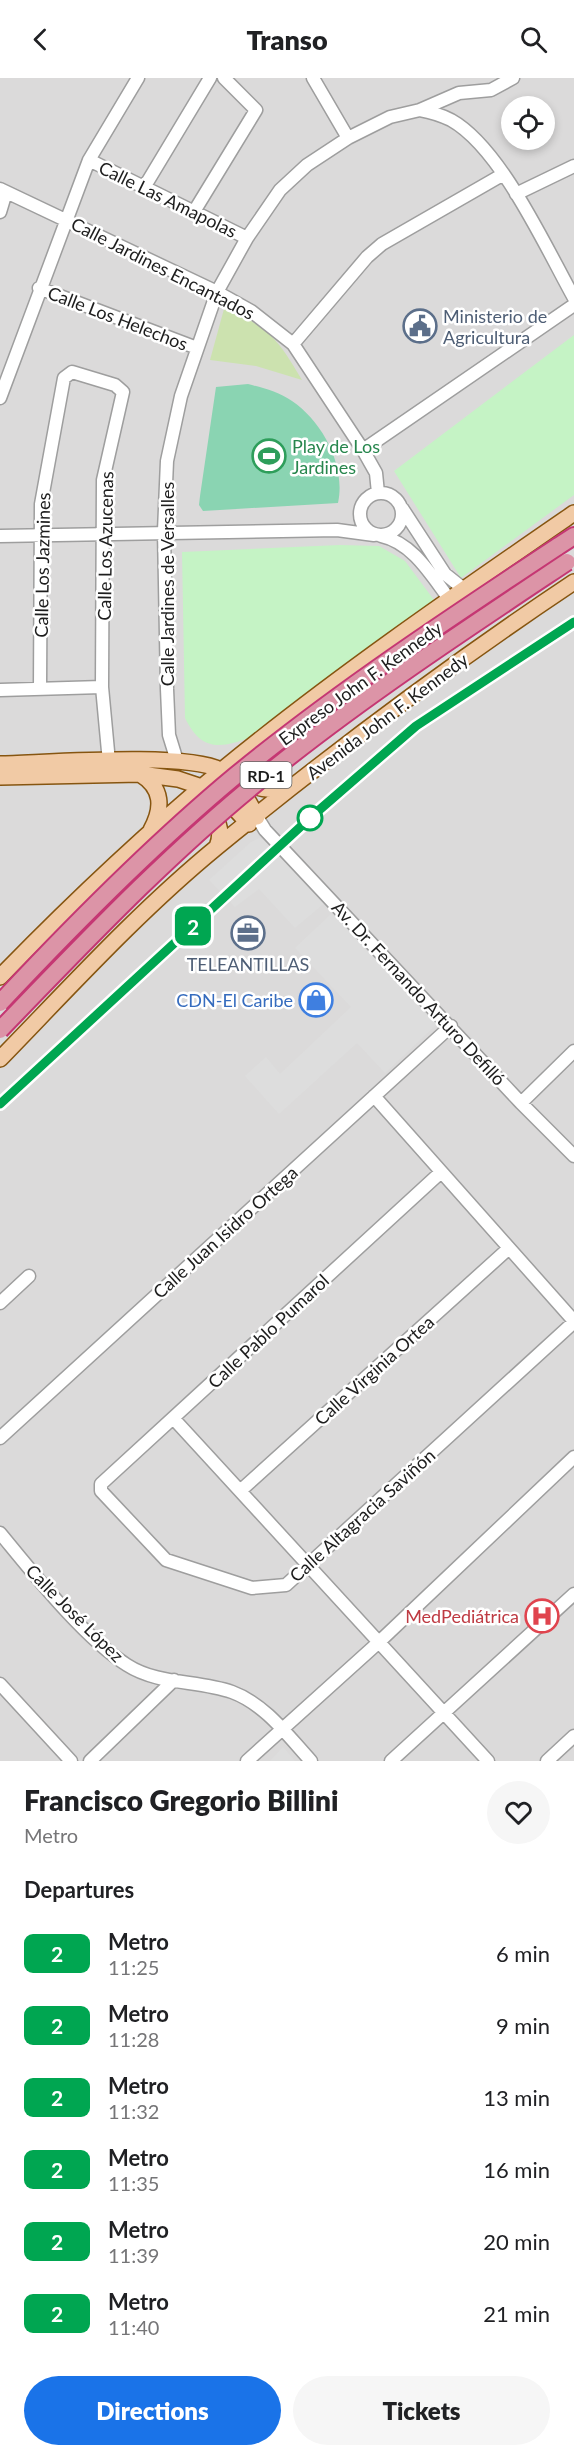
<!DOCTYPE html>
<meta charset="utf-8">
<style>
:root{--surface:#fff;--page:#f6f6f6;--text:#202124;--muted:#757577;--accent:#1a73e8}
body{margin:0;font-family:Lato,sans-serif;background:var(--page);color:var(--text);height:100vh;display:flex;flex-direction:column;font-size:22px;white-space:nowrap}
*{box-sizing:border-box;margin:0}
p{font-size:20px;color:var(--muted)}
.icon{flex:none;width:33px;height:33px;fill:none;stroke:currentColor;stroke-width:2;stroke-linecap:round;stroke-linejoin:round}
.map{position:relative;height:1683px;overflow:hidden}
.sheet{display:flex;flex-direction:column;background:var(--surface);flex:1}
.sheet>*{flex:none}
.badge{padding:0 12px;border-radius:9px;font-size:21px;line-height:39px}
.fabs{position:absolute;left:501px;top:18px;display:grid;gap:12px}
.fabs a{display:grid;place-items:center;width:54px;height:54px;border-radius:50%;background:var(--surface);box-shadow:0 3px 9px #0003;font-size:30px}
.map>.badge{position:absolute;translate:-50% -50%;box-shadow:0 0 0 3px #fff}
h2{padding:0 24px;font-size:22px;line-height:54px}
.round{display:grid;place-items:center;flex:none;width:63px;height:63px;border-radius:32px;background:var(--page)}
.head{display:flex;align-items:center;justify-content:space-between;height:102px;padding:0 24px}
h1{font-size:28px;font-weight:800;line-height:45px}
.button{display:flex;gap:12px;margin-top:auto;padding:12px 24px}
.button a{flex:1;height:69px;border-radius:36px;background:var(--accent);color:#fff;font-size:24px;font-weight:800;line-height:69px;text-align:center}
.button a+a{background:var(--page);color:var(--text)}
ul{padding:0;list-style:none}
li{display:flex;align-items:center;gap:18px;height:72px;padding:0 24px}
li div{flex:1}
li b{display:block;font-size:22px}
li em{font-style:normal}
li .badge{min-width:66px;font-weight:700;text-align:center}
header{display:flex;justify-content:space-between;align-items:center;height:78px;padding:0 24px;background:var(--surface);font-size:27px;font-weight:800}
.map>svg:first-child{display:block}
.residential{fill:#dbdada;fill-rule:evenodd}
.grass{fill:#cce2af}
.park{fill:#c5f3c5}
.pitch{fill:#8ad4b2}
.parking{fill:#ddd}
.lines{fill:none;stroke-linecap:round;stroke-linejoin:round}
.minor-casing{stroke:#9e9e9e;stroke-width:15}
.major-casing{stroke:#865510;stroke-width:18}
.highway-casing{stroke:#c53773;stroke-width:20}
.minor{stroke:#fff;stroke-width:12}
.major{stroke:#f1caa5;stroke-width:15}
.highway{stroke:#dc94a7;stroke-width:16}
.highway-bridge-casing{stroke:#c53773;stroke-width:20;stroke-linecap:butt}
.highway-bridge{stroke:#dc94a7;stroke-width:16}
.line-casing{stroke:#fff;stroke-width:14}
.line{stroke:#00a651;stroke-width:9}
.stop-dot{fill:#fff;stroke:#00a651;stroke-width:3}
.labels{text-anchor:middle;dominant-baseline:central;stroke-width:5;stroke-linejoin:round;paint-order:stroke}
.shield{fill:#fff;stroke:#616161;stroke-width:1.5}
.shield-label{font-size:16px;font-weight:bold;fill:#1d1d1d}
.street-label{font-size:18px;fill:#1d1d1d;stroke:#fff}
.service-label{font-size:18px;fill:#4e5e75;stroke:#fff;text-anchor:start}
.leisure-label{font-size:18px;fill:#27864d;stroke:#fff;text-anchor:start}
.shop-label{font-size:18px;fill:#366cbe;stroke:#fff;text-anchor:end}
.health-label{font-size:18px;fill:#be3a42;stroke:#fff;text-anchor:end}
</style>
<header><svg class="icon" aria-label="back" viewBox="0 0 24 24"><path d="M15 5l-7 7 7 7"/></svg>Transo<svg class="icon" aria-label="search" viewBox="0 0 24 24"><circle cx="10" cy="10" r="6"/><path d="M15 15l6 6"/></svg></header>
<div class="map">
<svg width="574" height="1683" viewBox="0 0 574 1683">
<rect width="100%" height="100%" fill="#ede9e4"/>
<path class="residential" d="M0,0H574V1683H0ZM512,28H544V62H512Z"/>
<path class="grass" d="M224,231C268,247 279,263 302,302L256,288L210,282Z"/>
<path class="park" d="M574,257V417L461,500L394,393Z
M340,467L379,468L405,483L434,522L251,659C220,671 201,673 185,640L182,474Z"/>
<path class="pitch" d="M248,306C263,310 279,314 292,323C323,344 346,388 338,425L203,433L199,427L200,418L216,309Z"/>
<path class="parking" d="M259,760L272,765L328,822L295,850L259,811L235,829L209,802L251,764Z
M332,835L439,944L385,995L357,965L279,1036L245,998L266,979L280,996L351,929L295,870Z
M283,1669L295,1683H270Z"/>
<g class="lines">
<defs>
<path id="minor" d="M313,0L348,60
M420,32C431,34 441,37 451,42C501,70 546,170 574,220
M89,82L247,160
M145,108L210,0
M0,111L217,214L251,233L293,266L363,372L376,395L378,415
M516,116L574,88
M195,132L256,32L224,0
M0,134L6,114
M39,210L197,270
M293,266L367,179L382,166L502,97
M0,320L89,82L138,0
M363,372L574,227
M360 436a21 21 0 1 1 42 0a21 21 0 1 1-42 0Z
M402,430L445,496L465,512
M0,458L337,452L374,457
M381,458C413,465 431,497 450,522
M40,611L41,426L64,300L72,294L115,307L123,314L103,402L102,609L109,684
M0,612L102,609
M177,683L169,657L167,611L164,453L167,383L181,318L217,214L247,160L280,112L307,87L348,60L390,39L420,32L459,15L491,12L513,0
M257,739L265,752L521,1025L574,1078
M374,1018L574,1243
M521,1025L574,973
M440,1095L101,1406V1413L166,1482L252,1510L286,1507L574,1244
M0,1225L29,1198
M173,1340L488,1683
M0,1360L451,948
M240,1413L508,1171
M0,1455C33,1495 84,1560 127,1587C158,1607 198,1602 232,1614C265,1626 288,1658 311,1683
M0,1606L71,1683
M90,1683L174,1602
M247,1683L379,1564L574,1379
M391,1683L574,1516
M547,1683L574,1658"/>
<path id="major" d="M247,680C236,712 266,714 289,709
M0,686C45,685 187,674 220,692C239,702 247,721 257,739
M140,696C163,710 163,730 151,752
M0,699L140,696L178,701L220,715L249,746
M187,729C211,728 226,745 217,769
M0,899C70,827 145,756 222,692C334,600 455,517 574,435
M0,981C70,909 139,833 217,769C332,675 451,586 574,504"/>
<path id="highway" d="M557,469L574,458"/>
</defs>
<use href="#minor" class="minor-casing"/>
<use href="#major" class="major-casing"/>
<use href="#highway" class="highway-casing"/>
<use href="#minor" class="minor"/>
<use href="#major" class="major"/>
<use href="#highway" class="highway"/>
<defs>
<path id="highway-bridge" d="M0,925C74,846 152,767 235,698C336,615 448,541 557,469
M0,952C86,863 173,771 270,694C363,619 468,550 567,484"/>
</defs>
<use href="#highway-bridge" class="highway-bridge-casing"/>
<use href="#highway-bridge" class="highway-bridge"/>
</g>
<g class="lines">
<defs>
<path id="line" d="M0,1026L310,740L416,648L574,544"/>
</defs>
<use href="#line" class="line-casing"/>
<use href="#line" class="line"/>
</g>
<defs>
<symbol id="civic-ring" viewBox="-11 -11 22 22"><circle r="9.5" fill="#fff" stroke="#5c6f8a" stroke-width="1.5"/><path d="M-.6-6.5H3V-4.5H.6V-3L4-1V1h2V6H-6V1h2V-1L-.6-3ZM-1.2 2.5V6h2.4V2.5Z" fill="#5c6f8a"/></symbol>
<symbol id="stadium-ring" viewBox="-11 -11 22 22"><circle r="9.5" fill="#fff" stroke="#2e9e5b" stroke-width="1.5"/><path d="M0-5a6.5 5 0 1 0 0 10a6.5 5 0 1 0 0-10ZM-3.5-1.8h7v3.6h-7Z" fill="#2e9e5b"/></symbol>
<symbol id="office-ring" viewBox="-11 -11 22 22"><circle r="9.5" fill="#fff" stroke="#5c6f8a" stroke-width="1.5"/><path d="M-6-3h4V-5.5h4V-3h4V5H-6ZM-1-4.5V-3h2v-1.5ZM-6 0V1H6V0Z" fill="#5c6f8a"/></symbol>
<symbol id="shop-ring" viewBox="-11 -11 22 22"><circle r="9.5" fill="#fff" stroke="#3f7fe0" stroke-width="1.5"/><path d="M-5-2.5h2.3a2.7 3.5 0 0 1 5.4 0H5L5.5 6h-11ZM-1.5-2.5h3a1.5 2.3 0 0 0-3 0Z" fill="#3f7fe0"/></symbol>
<symbol id="hospital-ring" viewBox="-11 -11 22 22"><circle r="9.5" fill="#fff" stroke="#e0444e" stroke-width="1.5"/><path d="M-5-5h3v3.5h4V-5h3V5h-3V1.5h-4V5h-3Z" fill="#e0444e"/></symbol>
</defs>
<g fill-rule="evenodd">
<use href="#civic-ring" x="401" y="229" width="38" height="38"/>
<use href="#stadium-ring" x="250" y="359" width="38" height="38"/>
<use href="#office-ring" x="229" y="836" width="38" height="38"/>
<use href="#shop-ring" x="297" y="903" width="38" height="38"/>
<use href="#hospital-ring" x="523" y="1519" width="38" height="38"/>
</g>
<circle class="stop-dot" cx="310" cy="740" r="12"/>
<g class="labels">
<rect class="shield" x="240.5" y="684" width="51" height="26" rx="4.5"/>
<g class="shield-label">
<text x="266" y="697">RD-1</text>
</g>
<g class="street-label">
<text transform="translate(168 121) rotate(26)">Calle Las Amapolas</text>
<text transform="translate(163 190) rotate(27)">Calle Jardines Encantados</text>
<text transform="translate(118 240) rotate(21)">Calle Los Helechos</text>
<text transform="translate(105 468) rotate(-89)">Calle Los Azucenas</text>
<text transform="translate(42 487) rotate(-89)">Calle Los Jazmines</text>
<text transform="translate(167 506) rotate(-90)">Calle Jardines de Versalles</text>
<text transform="translate(360 605) rotate(-36)">Expreso John F. Kennedy</text>
<text transform="translate(387 638) rotate(-37)">Avenida John F. Kennedy</text>
<text transform="translate(419 915) rotate(47)">Av. Dr. Fernando Arturo Defilló</text>
<text transform="translate(225 1154) rotate(-42)">Calle Juan Isidro Ortega</text>
<text transform="translate(268 1253) rotate(-43)">Calle Pablo Pumarol</text>
<text transform="translate(374 1292) rotate(-42)">Calle Virginia Ortea</text>
<text transform="translate(362 1437) rotate(-42)">Calle Altagracia Saviñón</text>
<text transform="translate(75 1535) rotate(45)">Calle José López</text>
</g>
<g class="service-label">
<text x="443" y="238">Ministerio de<tspan x="443" dy="21">Agricultura</tspan></text>
<text x="248" y="886" text-anchor="middle">TELEANTILLAS</text>
</g>
<g class="leisure-label">
<text x="292" y="368">Play de Los<tspan x="292" dy="21">Jardines</tspan></text>
</g>
<g class="shop-label">
<text x="293" y="922">CDN-El Caribe</text>
</g>
<g class="health-label">
<text x="519" y="1538">MedPediátrica</text>
</g>
</g>
</svg>
<div class="fabs">
<a><svg class="icon" aria-label="locate" viewBox="0 0 24 24"><circle cx="12" cy="12" r="6"/><path d="M12 2v4M12 18v4M2 12h4M18 12h4"/></svg></a>
</div>
<b class="badge" style="left:193px;top:848px;background:#00a651;color:#fff">2</b>
</div>
<section class="sheet">
<div class="head"><div><h1>Francisco Gregorio Billini</h1><p>Metro</p></div><a class="round"><svg class="icon" aria-label="heart" viewBox="0 0 24 24"><path d="M12 20l-8-8c-3-5 5-10 8-4 3-6 11-1 8 4z"/></svg></a></div>
<h2>Departures</h2>
<ul>
<li><span class="badge" style="background:#00a651;color:#fff">2</span><div><b>Metro</b><p>11:25</p></div><em>6 min</em></li>
<li><span class="badge" style="background:#00a651;color:#fff">2</span><div><b>Metro</b><p>11:28</p></div><em>9 min</em></li>
<li><span class="badge" style="background:#00a651;color:#fff">2</span><div><b>Metro</b><p>11:32</p></div><em>13 min</em></li>
<li><span class="badge" style="background:#00a651;color:#fff">2</span><div><b>Metro</b><p>11:35</p></div><em>16 min</em></li>
<li><span class="badge" style="background:#00a651;color:#fff">2</span><div><b>Metro</b><p>11:39</p></div><em>20 min</em></li>
<li><span class="badge" style="background:#00a651;color:#fff">2</span><div><b>Metro</b><p>11:40</p></div><em>21 min</em></li>
</ul>
<div class="button"><a>Directions</a><a>Tickets</a></div>
</section>
